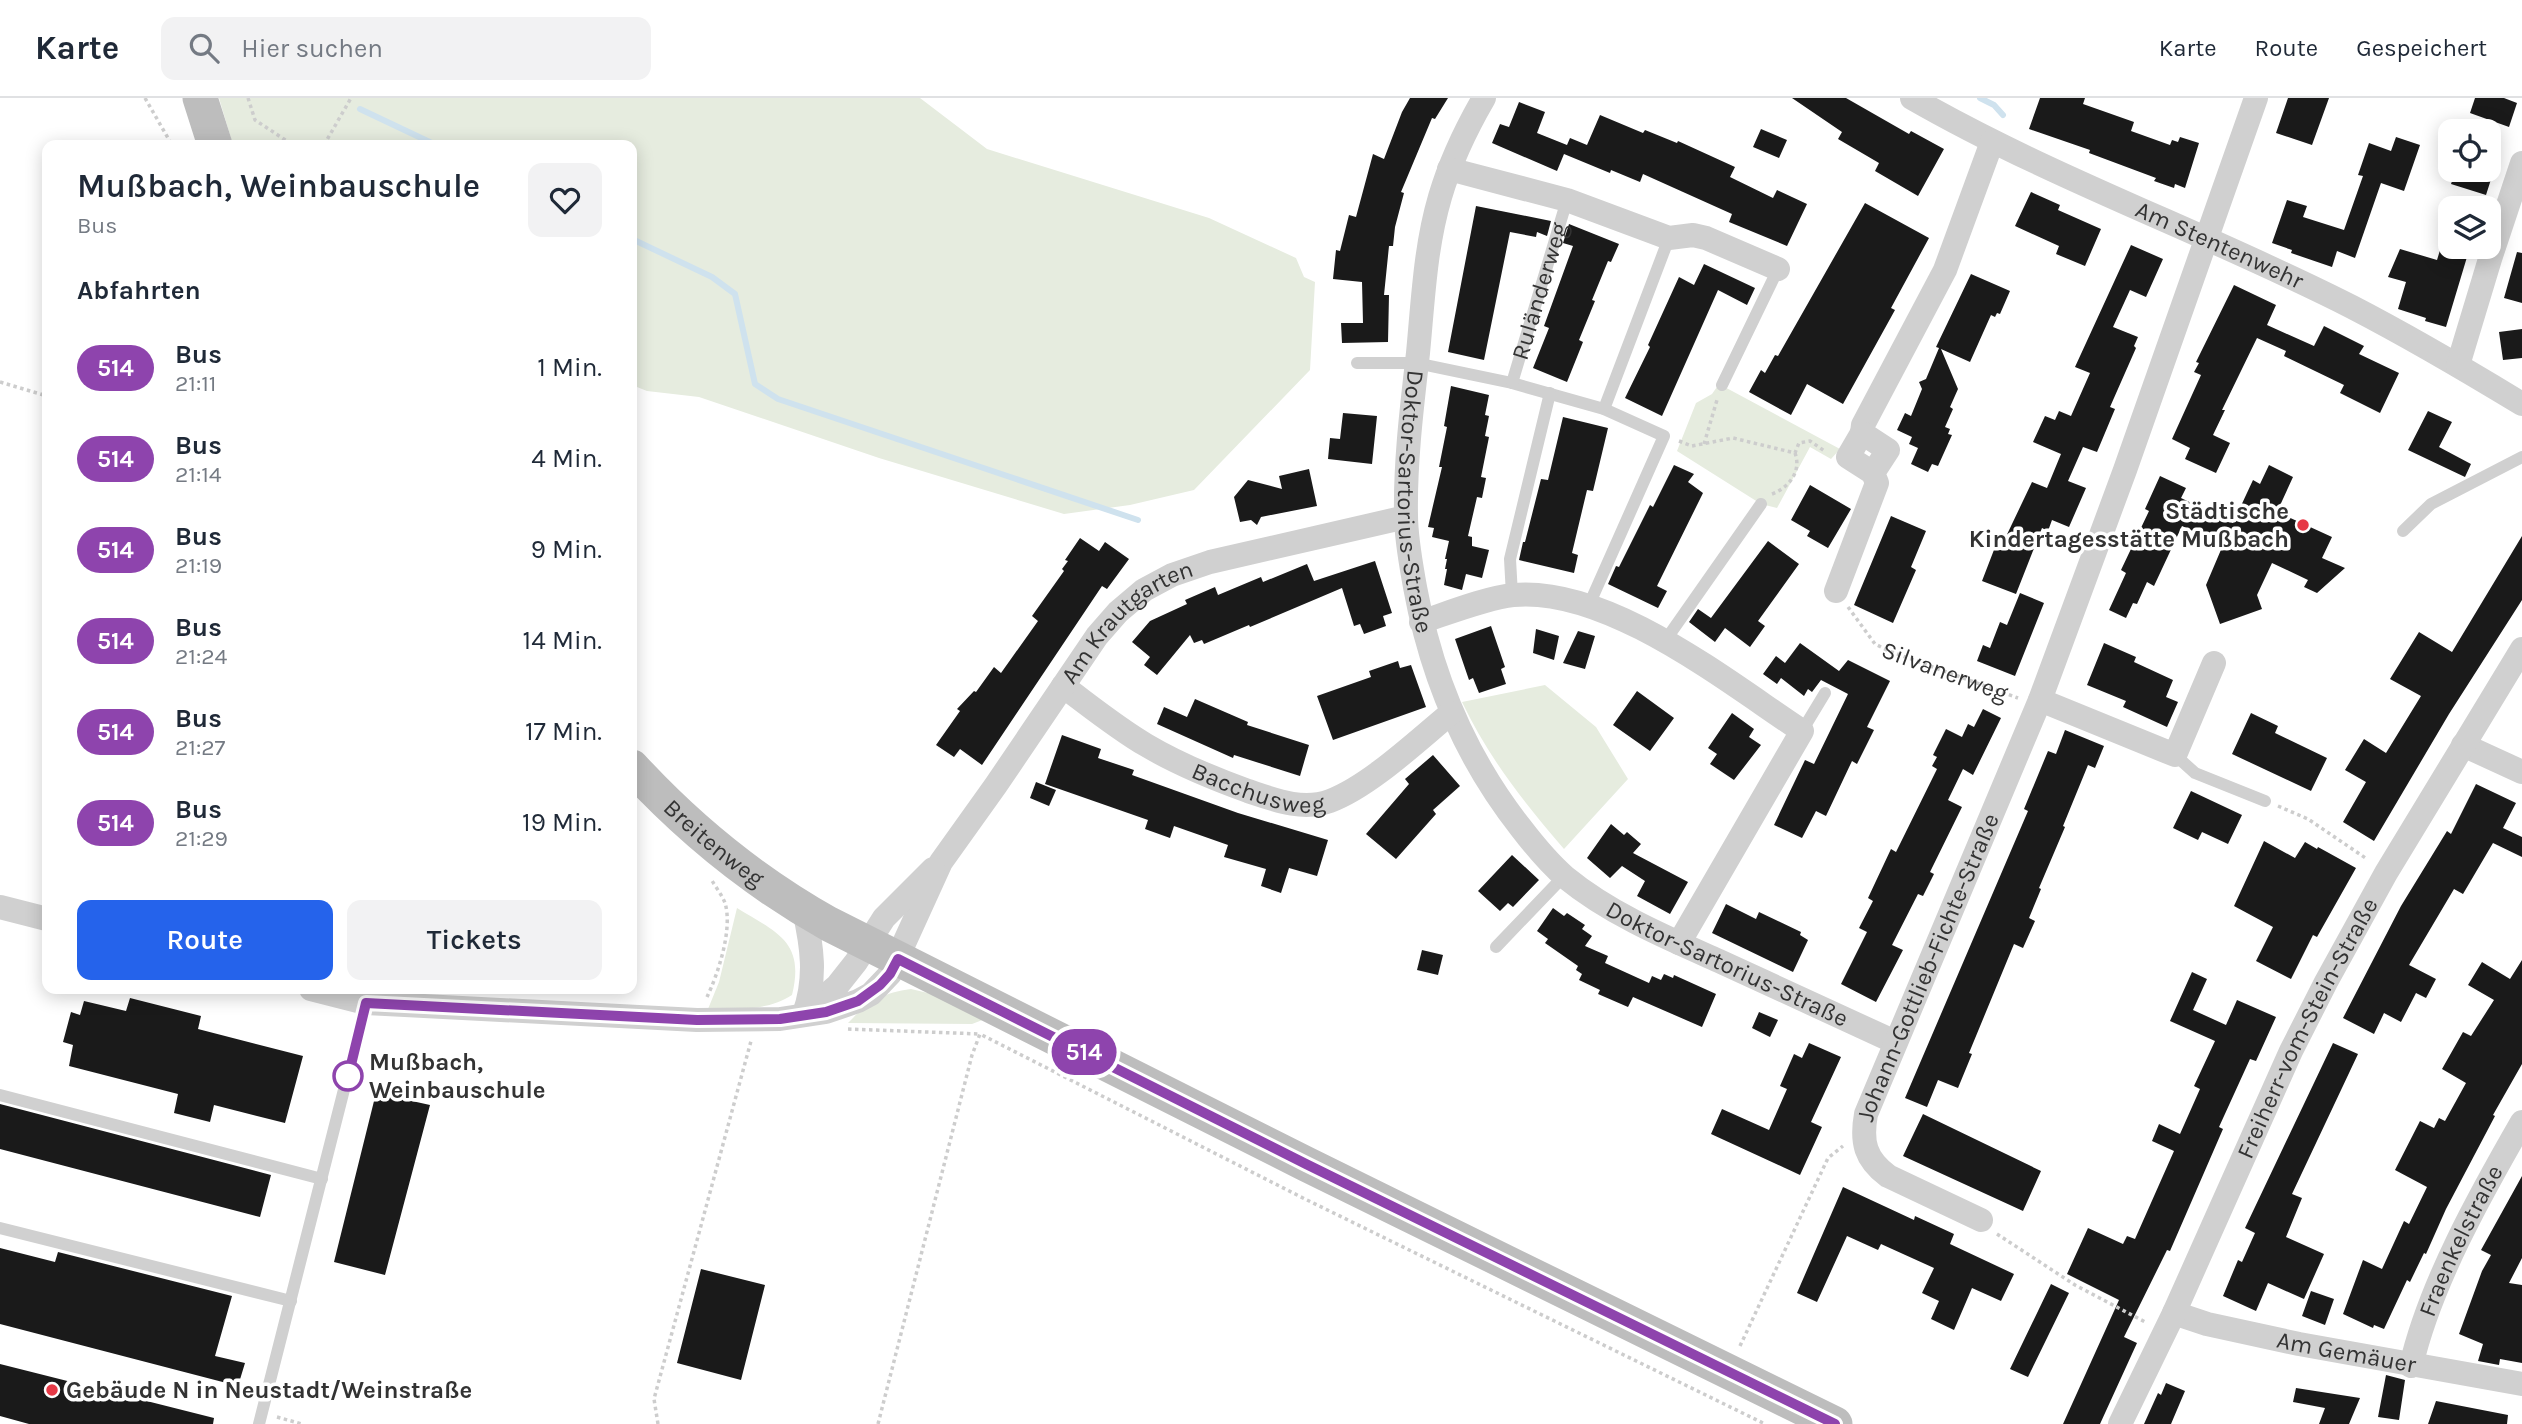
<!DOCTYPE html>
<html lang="de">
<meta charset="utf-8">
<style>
:root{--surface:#fff;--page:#f2f2f3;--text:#1f2937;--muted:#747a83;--line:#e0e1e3;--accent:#2563eb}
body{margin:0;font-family:Karla,sans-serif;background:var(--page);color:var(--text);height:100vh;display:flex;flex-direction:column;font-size:26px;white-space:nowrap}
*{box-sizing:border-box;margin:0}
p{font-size:23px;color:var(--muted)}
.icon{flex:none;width:38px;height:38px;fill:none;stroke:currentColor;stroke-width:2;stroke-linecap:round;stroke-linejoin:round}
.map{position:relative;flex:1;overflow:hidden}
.details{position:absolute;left:42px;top:42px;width:595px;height:854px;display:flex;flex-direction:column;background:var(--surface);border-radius:14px;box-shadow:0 4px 18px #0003}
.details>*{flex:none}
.badge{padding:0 14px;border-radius:23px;font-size:24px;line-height:46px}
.fabs{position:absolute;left:2438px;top:21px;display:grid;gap:14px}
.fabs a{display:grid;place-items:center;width:63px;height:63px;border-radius:14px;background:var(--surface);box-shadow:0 4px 18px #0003;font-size:35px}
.map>.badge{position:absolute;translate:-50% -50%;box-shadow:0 0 0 4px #fff}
h2{padding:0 35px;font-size:26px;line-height:63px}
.round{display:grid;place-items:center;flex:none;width:74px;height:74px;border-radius:14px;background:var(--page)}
.headline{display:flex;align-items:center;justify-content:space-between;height:119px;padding:0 35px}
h1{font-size:33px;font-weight:600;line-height:52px}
.button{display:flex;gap:14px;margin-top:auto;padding:14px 35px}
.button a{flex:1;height:80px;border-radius:14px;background:var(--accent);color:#fff;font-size:28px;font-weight:600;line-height:80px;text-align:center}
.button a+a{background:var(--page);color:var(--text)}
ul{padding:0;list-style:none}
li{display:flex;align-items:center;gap:21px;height:91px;padding:0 35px}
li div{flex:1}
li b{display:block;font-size:26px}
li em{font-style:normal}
li .badge{min-width:77px;font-weight:700;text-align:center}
header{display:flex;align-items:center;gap:42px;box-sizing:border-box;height:98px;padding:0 35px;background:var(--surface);border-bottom:2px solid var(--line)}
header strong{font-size:33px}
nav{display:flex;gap:38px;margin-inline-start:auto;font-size:24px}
.search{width:490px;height:63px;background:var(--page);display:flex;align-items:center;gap:18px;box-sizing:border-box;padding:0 24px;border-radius:14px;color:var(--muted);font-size:26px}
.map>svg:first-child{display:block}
.green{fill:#e6ecdf}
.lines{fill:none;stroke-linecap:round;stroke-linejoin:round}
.stream{stroke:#cfe2ee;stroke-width:6}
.building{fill:#1a1a1a}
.path{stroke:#cdcdcd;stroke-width:3.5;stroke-dasharray:3.5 3.5;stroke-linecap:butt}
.service{stroke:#d0d0d0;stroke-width:12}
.minor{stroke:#d0d0d0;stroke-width:24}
.secondary{stroke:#bdbdbd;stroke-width:35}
.line-casing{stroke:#fff;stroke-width:16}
.line{stroke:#8e44ad;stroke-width:10}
.poi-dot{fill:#e63946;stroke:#fff;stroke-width:2.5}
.stop-dot{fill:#fff;stroke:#8e44ad;stroke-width:3.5}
.labels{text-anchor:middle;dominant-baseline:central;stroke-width:7;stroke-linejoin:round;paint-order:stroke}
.street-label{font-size:24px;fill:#333;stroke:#fff}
.poi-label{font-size:24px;font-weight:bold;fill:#333;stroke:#fff;text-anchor:end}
.stop-label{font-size:24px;font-weight:bold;fill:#333;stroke:#fff;text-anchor:start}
</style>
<header>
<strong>Karte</strong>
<div class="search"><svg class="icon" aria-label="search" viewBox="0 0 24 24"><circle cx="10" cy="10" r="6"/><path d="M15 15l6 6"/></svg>Hier suchen</div>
<nav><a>Karte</a><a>Route</a><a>Gespeichert</a></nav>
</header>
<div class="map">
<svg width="2522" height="1326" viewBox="0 0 2522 1326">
<rect width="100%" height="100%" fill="#fff"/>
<path class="green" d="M219,0H920L987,51L1209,120L1296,160L1304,179L1315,184L1310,272L1194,392L1130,407L1064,416L879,360L699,299L647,293L632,287V47H233Z
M1719,286L1840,351L1831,361L1810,349L1777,410L1761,406L1677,353L1696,305L1712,296Z
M1545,587L1596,629L1628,681L1564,751C1525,706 1488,659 1462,604Z
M737,810C778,835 805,844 792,897C765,914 739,910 708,911L719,884Z
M911,891L932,896L985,921L972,926L848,925C868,904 882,895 911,891Z"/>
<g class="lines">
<path class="stream" d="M1980,0L1994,7L2003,17
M360,11L436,47
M632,141L712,179L735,196L755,286L778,301L1138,422"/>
</g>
<path class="building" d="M1410,0H1448L1435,21L1432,20L1401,94L1404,95L1395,129L1393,148H1389L1384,197H1389L1388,244L1342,245L1341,225H1363L1362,184L1333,181L1336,152L1340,153L1349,117L1356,119L1373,56L1384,61L1402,14Z
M1792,0H1846L1909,36L1911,33L1944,51L1918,98L1875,73L1879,65L1838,41L1842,34Z
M2040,0H2085L2083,6L2134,24L2131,33L2170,47L2172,42L2178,44L2180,39L2199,45L2185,90L2175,86L2174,90L2154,83L2156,80L2089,55L2090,52L2029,31Z
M2288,0H2329L2312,47L2276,35Z
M2475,0H2504L2517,5L2509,29L2470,15Z
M1519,4L1545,14L1537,35L1567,47L1570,40L1587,47L1600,17L1643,35L1645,32L1677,45L1678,43L1735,69L1730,79L1773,100L1777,92L1807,106L1787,148L1729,124L1732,116L1643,76L1640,84L1611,72L1610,75L1564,56L1557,73L1492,45L1500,26L1509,29Z
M1761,31L1787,42L1779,60L1753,49Z
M2396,39L2420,47L2404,93L2381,85L2355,160L2337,153L2332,169L2291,155L2292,152L2272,145L2287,102L2307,108L2303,119L2344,132L2363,78L2358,77L2369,45L2391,53Z
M2456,72H2494L2486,97L2451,86Z
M2031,94L2060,107L2058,112L2101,131L2085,168L2056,156L2059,148L2015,128Z
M1865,105L1929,140L1891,210L1895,212L1843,306L1807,286L1791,317L1749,294L1761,272L1765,275L1775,257L1778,258Z
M1476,108L1551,123L1547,138L1537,134L1536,139L1510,134L1484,262L1448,254Z
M1569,126L1619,146L1611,164L1608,163L1592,202L1595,203L1579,242L1583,244L1567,284L1533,270L1549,230L1544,228L1573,148L1563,145Z
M2131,147L2163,161L2146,199L2130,192L2113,229L2138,239L2134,248L2136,250L2110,309L2115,311L2097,354L2083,349L2068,383L2086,390L2069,429L2052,422L2048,433L2042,430L2016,496L1982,483L1997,444L2002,447L2032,384L2047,390L2061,356L2033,344L2045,318L2055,322L2059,313L2071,318L2090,275L2075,269Z
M2441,149H2470L2446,229L2425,223L2426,220L2398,211L2406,184L2388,179L2400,151L2437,162Z
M2517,154L2522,155V205L2504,200Z
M1704,166L1755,190L1747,207L1718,192L1662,318L1625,300L1650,249L1648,247L1679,179L1694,187Z
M1971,176L2010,193L2000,216L1997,215L1995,219L1991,217L1970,264L1941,251L1958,291L1950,309L1953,311L1945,329L1950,331L1948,336L1952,337L1938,368L1932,366L1928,374L1911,366L1918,350L1909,346L1912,339L1897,332L1905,315L1911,318L1922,291L1919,284L1926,281L1939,250L1936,249Z
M2234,187L2276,207L2267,227L2314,248L2324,228L2364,248L2359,256L2399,275L2380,315L2340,295L2344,287L2284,258L2286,253L2257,240L2222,312H2225L2213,337L2230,345L2216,375L2185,361L2190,350L2172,341L2201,277L2194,274L2199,265L2196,264Z
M2522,231V260L2503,262L2499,234Z
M1451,288L1489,297L1485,317L1489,318L1485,338L1489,339L1481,379L1486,380L1482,400L1477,399L1468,438L1472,439V448L1489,452L1482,480L1466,476L1462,492L1444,487L1447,471H1445L1447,461H1445L1449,443L1432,439L1434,430L1428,429L1442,369H1439L1447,329L1444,328Z
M2428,313L2452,324L2439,349L2471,366L2465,379L2408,352Z
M1343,315L1377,318L1372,366L1328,361L1330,340L1340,341Z
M1563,319L1608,330L1593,393L1587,392L1572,455L1578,457L1574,475L1519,462L1523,444H1525L1541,381L1548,382Z
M1674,367L1694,376L1688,384L1703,395L1657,488L1667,493L1658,510L1608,486L1616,468L1619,469L1650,407L1653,409Z
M2269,367L2293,379L2277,414L2332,439L2322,460L2345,470L2317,495L2304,489L2308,482L2272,465L2257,497L2262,511L2220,526L2206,487L2223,447L2182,428L2154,488L2147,484L2137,506L2133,505L2126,520L2109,512L2126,475L2121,472L2149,413L2145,411L2160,378L2186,390L2181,400L2233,425L2253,382L2260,386Z
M1309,371L1317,408L1261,419L1257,427L1251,422L1240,424L1234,399L1248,382L1282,391L1279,378Z
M1810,387L1851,411L1828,450L1807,438L1810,433L1791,422Z
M1891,418L1926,433L1911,469L1916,472L1893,525L1854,507Z
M2522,438V502L2449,616L2374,743L2343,724L2366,684L2345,672L2364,641L2386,655L2421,598L2390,581L2419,534L2452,554Z
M1080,440L1099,453L1105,444L1129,461L1107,491L1102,488L982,667L960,651L954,659L936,647L960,613L957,611L974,593L976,594L994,569L1001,575L1038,523L1032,518L1064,473L1062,471L1068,463L1065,462Z
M1768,443L1799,466L1758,523L1765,528L1750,549L1725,530L1715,544L1689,524L1698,511L1711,520Z
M1375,463L1392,515L1383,518L1386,528L1364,536L1360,526L1354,528L1342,490L1250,529L1249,527L1204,546L1202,542L1194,545L1190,537L1157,577L1144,567L1150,559L1132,544L1150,523L1187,506L1185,502L1215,489L1218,497L1261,479L1263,484L1307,466L1314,483Z
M2020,495L2044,505L2015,578L1977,563L1983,547L1990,550L2000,524L2007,527Z
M1491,528L1505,569L1501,571L1506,586L1479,595L1473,580L1469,582L1455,541Z
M1536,531L1559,538L1554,562L1533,555Z
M1578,533L1595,538L1585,571L1563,565Z
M1800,545L1839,573L1848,562L1890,583L1867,629L1874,632L1857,666L1852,663L1826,718L1816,713L1802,740L1774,727L1805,662L1814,666L1848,596L1821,582L1812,594L1808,591L1804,598L1781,580L1777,586L1763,576L1776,558L1785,565Z
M2104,545L2136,559L2134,564L2173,582L2166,599L2178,604L2167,629L2123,609L2126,603L2087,587Z
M1398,563L1400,570L1411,567L1426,609L1333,642L1317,598L1371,579L1369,573Z
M1637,593L1674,620L1650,653L1613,627Z
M1195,601L1248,624L1247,627L1309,647L1300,678L1234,657L1233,660L1157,626L1164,609L1187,619Z
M1983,611L2001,620L1973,677L1963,671L1948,702L1962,709L1930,774L1934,776L1923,798L1918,796L1892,847L1903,852L1876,904L1841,886L1867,834L1859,830L1873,803L1868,800L1891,751L1896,754L1937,671L1932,668L1937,659L1933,657L1946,631L1962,639L1968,626L1974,629Z
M1732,615L1754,631L1749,639L1761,647L1734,682L1710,666L1717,656L1708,650Z
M2251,615L2278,628L2275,635L2327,660L2311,693L2232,656Z
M2065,632L2104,648L2095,670L2088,667L2063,728L2065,729L2039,790L2041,791L2029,820L2035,823L2023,850L2014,846L1969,955L1972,956L1958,990L1938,982L1927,1009L1905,1000L2028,713L2024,711L2048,653L2056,656Z
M1062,637L1101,651L1098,660L1134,672L1132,677L1238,715L1328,742L1317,778L1289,770L1281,795L1261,788L1266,771L1224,759L1228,747L1174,728L1170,740L1145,731L1148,722L1045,686Z
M1433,657L1460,688L1433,712L1436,716L1396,761L1366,736L1409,686L1405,681Z
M1036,684L1056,692L1049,708L1030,700Z
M2476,686L2516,705L2503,730L2522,739V759L2493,745L2463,796L2454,791L2409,867L2436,881L2426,900L2416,895L2401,924L2384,915L2374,936L2343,920L2401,808L2447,733L2451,736Z
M2191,693L2242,717L2228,746L2202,734L2198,742L2173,730Z
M1611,726L1624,737L1627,734L1641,746L1633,755L1688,784L1670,816L1637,798L1645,783L1622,768L1610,780L1587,760Z
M2264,743L2295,760L2305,744L2317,751L2318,749L2356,770L2317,839L2313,837L2291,881L2256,863L2273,829L2234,808Z
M1512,757L1539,782L1513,809L1508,805L1500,813L1478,793Z
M1726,806L1756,821L1759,814L1801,834L1800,837L1808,842L1793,874L1712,835Z
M1553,810L1564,818L1567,815L1585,827L1582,831L1592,838L1585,848L1608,858L1605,865L1649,885L1652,878L1661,882L1664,876L1673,880L1674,877L1716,896L1702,929L1633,899L1628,909L1598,896L1600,892L1579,882L1582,876L1576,872L1578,868L1545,845L1548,841L1537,833Z
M1422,852L1443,857L1438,877L1417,872Z
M2522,862V966L2493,1017L2495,1018L2446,1111L2426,1156L2424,1155L2410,1184L2407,1182L2384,1231L2374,1227L2373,1230L2343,1216L2363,1162L2382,1171L2404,1123L2409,1126L2427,1089L2395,1072L2420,1023L2434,1030L2439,1020L2445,1023L2466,985L2442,971L2463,934L2471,938L2494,902L2468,887L2482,864L2510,881Z
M2192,874L2207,881L2193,912L2226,927L2237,902L2276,919L2256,963L2250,961L2219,1029L2223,1031L2170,1153L2167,1152L2124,1239L2137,1245L2100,1326H2063L2119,1202L2067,1176L2088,1130L2123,1146L2127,1138L2135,1141L2174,1053L2152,1043L2159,1026L2180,1036L2200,991L2194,988L2215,943L2170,923Z
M130,900L201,918L198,931L303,958L285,1025L214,1007L210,1024L174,1015L178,996L69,968L73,947L63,944L71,914L80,917L84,903L126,913Z
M1759,914L1778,922L1770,939L1752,930Z
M1809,945L1841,959L1811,1024L1822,1029L1800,1077L1711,1036L1722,1011L1769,1032L1787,991L1780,988L1794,956L1802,960Z
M2333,945L2358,956L2292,1096L2302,1100L2286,1139L2324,1156L2304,1201L2268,1185L2256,1213L2223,1198L2238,1162L2242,1164L2255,1135L2245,1130Z
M376,995L430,1007L385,1177L334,1164Z
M0,1006L271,1077L260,1119L0,1051Z
M1923,1016L2041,1073L2023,1113L1903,1058Z
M2522,1078V1160L2509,1185L2522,1187V1265L2500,1261L2499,1267L2478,1263L2483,1246L2459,1236L2482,1173L2491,1157L2481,1152Z
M1843,1089L1914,1122L1915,1118L1954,1136L1950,1146L2014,1176L2001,1203L1972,1190L1954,1232L1931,1221L1939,1203L1922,1195L1934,1170L1881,1146L1878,1152L1847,1138L1817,1204L1797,1195Z
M0,1150L55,1164L58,1154L232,1198L215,1258L245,1265L238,1288L0,1226Z
M701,1171L765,1187L741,1282L677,1265Z
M2051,1186L2069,1195L2028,1279L2010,1271Z
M2311,1193L2334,1201L2325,1227L2302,1218Z
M0,1266L214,1320L213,1326H29L0,1318Z
M2386,1277L2405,1282L2399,1322L2378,1319Z
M2166,1285L2185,1293L2171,1326H2144L2158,1295L2161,1297Z
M2296,1290L2360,1300L2349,1326H2319L2325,1310L2293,1304Z
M2436,1303L2508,1317L2507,1326H2428Z"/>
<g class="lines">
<g class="path">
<path d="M145,0L172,47"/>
<path d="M248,0L255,22L293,47"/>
<path d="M324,47L351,0"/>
<path d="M0,284L47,298"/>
<path d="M1679,343L1692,348L1733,340L1795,355L1799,345L1810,343L1826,354"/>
<path d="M1704,346L1717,302"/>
<path d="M1772,396C1788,390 1802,374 1795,355"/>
<path id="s1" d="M1848,509L1875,546L1889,553L2018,600"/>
<path d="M2278,708L2308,721L2367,761"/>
<path d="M707,899C718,876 733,831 725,805C722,797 715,788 711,781"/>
<path d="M848,931L980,936"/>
<path d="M1997,1136L2075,1187L2147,1225"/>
<path d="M1740,1248L1828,1060L1843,1048"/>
<path d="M277,1319L302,1326"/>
<path d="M658,1326L654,1301L751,943"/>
<path d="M878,1326L972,957L980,936L1305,1101L1765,1326"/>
</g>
<g class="service">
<path d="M1357,265H1416L1512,285L1604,311L1664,338L1589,507"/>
<path id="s2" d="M1512,285L1567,102"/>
<path d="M1722,287L1778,171"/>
<path d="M1604,311L1669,140"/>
<path d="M2403,433L2431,406L2522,359"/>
<path d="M1512,497L1510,461L1550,295"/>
<path d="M1665,543L1761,406"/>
<path d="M1802,633L1825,595"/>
<path d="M2175,657L2195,675L2265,703"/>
<path d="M1496,849L1564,778"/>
<path d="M0,997L322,1081"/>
<path d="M0,1130L291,1203"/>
<path d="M259,1326L366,905"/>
</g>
<g class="minor">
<path id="s3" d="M1484,0C1466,31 1450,65 1440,99C1425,150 1423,203 1418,255C1412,308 1405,364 1406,417C1406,441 1411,466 1415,489C1431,577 1465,659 1521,730C1534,747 1549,765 1565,779C1610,816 1667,840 1719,863C1777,890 1836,917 1895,944"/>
<path id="s4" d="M1912,0C2053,81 2207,135 2352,209C2410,239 2466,272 2522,306"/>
<path d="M1449,71L1567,102L1669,140L1693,137L1706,140L1778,171"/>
<path d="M2458,267L2490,161L2522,65"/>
<path d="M1862,335L1863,327L1945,172L1992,44"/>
<path d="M1836,493L1877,385L1873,375L1848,359L1862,335L1888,352L1873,375"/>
<path d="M1421,524C1448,515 1486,500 1513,497C1608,488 1726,583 1802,633L1679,845"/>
<path id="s5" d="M1063,588C1090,608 1117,630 1146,647C1178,666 1212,680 1248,693C1275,702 1302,713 1330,703C1370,688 1418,642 1451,615"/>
<path d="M2040,602L2175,657L2214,565"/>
<path d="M2463,647L2522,674"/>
<path d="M0,809L47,821"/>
<path id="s6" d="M311,891L366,905L697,922L780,921L826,914L858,903L871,896L890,876L941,764L996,687L1097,538L1118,514L1144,492L1172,477L1210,464L1406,419"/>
<path d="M804,916L837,888L856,864L884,820L933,771"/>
<path d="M804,916C817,880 812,848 804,812"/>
<path id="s7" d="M1981,1122L1888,1078C1865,1061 1861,1044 1866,1016L2040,602L2125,372L2256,0"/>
<path id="s8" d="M2174,1215L2207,1226L2299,1246L2522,1286"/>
<path id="s9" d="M2411,1268C2430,1186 2480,1097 2522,1024"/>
<path id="s10" d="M2120,1326L2174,1215L2291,953L2326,884L2386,775L2522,551"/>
</g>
<g class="secondary">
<path d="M200,0L215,47"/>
<path id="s11" d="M632,669C690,732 754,784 829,826L1306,1066L1835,1326"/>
</g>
</g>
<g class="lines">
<defs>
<path id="line" d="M348,979L366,905L697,922L780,921L826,914L858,903L880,887L890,876L898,861L1306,1066L1835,1326"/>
</defs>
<use href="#line" class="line-casing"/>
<use href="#line" class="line"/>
</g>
<g class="poi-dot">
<circle cx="2303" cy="427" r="7"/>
<circle cx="52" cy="1292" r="7"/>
</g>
<circle class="stop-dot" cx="348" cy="978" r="14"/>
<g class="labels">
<g class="street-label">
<text stroke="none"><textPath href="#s4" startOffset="341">Am Stentenwehr</textPath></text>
<text stroke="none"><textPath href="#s2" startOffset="96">Ruländerweg</textPath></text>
<text stroke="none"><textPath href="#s3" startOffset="416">Doktor-Sartorius-Straße</textPath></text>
<text stroke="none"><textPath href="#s6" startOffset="1024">Am Krautgarten</textPath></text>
<text stroke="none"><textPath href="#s1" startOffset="121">Silvanerweg</textPath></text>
<text stroke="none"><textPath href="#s5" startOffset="224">Bacchusweg</textPath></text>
<text stroke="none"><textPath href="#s11" startOffset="112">Breitenweg</textPath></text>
<text stroke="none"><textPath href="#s3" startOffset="1018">Doktor-Sartorius-Straße</textPath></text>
<text stroke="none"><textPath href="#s7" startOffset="332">Johann-Gottlieb-Fichte-Straße</textPath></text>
<text stroke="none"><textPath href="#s10" startOffset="438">Freiherr-vom-Stein-Straße</textPath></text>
<text stroke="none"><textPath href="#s9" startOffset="135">Fraenkelstraße</textPath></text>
<text stroke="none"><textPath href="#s8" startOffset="177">Am Gemäuer</textPath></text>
</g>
<g class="poi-label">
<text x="2289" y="413">Städtische<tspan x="2289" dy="28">Kindertagesstätte Mußbach</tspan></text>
<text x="66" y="1292" text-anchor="start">Gebäude N in Neustadt/Weinstraße</text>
</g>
<g class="stop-label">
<text x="369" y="964">Mußbach,<tspan x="369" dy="28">Weinbauschule</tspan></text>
</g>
</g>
</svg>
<div class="fabs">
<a><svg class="icon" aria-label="locate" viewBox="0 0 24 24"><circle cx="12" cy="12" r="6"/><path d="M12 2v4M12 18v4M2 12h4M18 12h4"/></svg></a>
<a><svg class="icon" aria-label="layers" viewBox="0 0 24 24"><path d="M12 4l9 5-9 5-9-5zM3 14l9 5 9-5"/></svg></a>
</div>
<b class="badge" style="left:1084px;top:954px;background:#8e44ad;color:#fff">514</b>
<section class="details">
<div class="headline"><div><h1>Mußbach, Weinbauschule</h1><p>Bus</p></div><a class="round"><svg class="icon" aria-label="heart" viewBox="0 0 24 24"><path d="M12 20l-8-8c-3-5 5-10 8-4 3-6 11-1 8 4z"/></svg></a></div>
<h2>Abfahrten</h2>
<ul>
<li><span class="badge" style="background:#8e44ad;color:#fff">514</span><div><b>Bus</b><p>21:11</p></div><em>1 Min.</em></li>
<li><span class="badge" style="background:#8e44ad;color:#fff">514</span><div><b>Bus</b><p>21:14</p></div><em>4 Min.</em></li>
<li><span class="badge" style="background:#8e44ad;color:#fff">514</span><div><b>Bus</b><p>21:19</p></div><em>9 Min.</em></li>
<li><span class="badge" style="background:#8e44ad;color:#fff">514</span><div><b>Bus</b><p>21:24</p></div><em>14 Min.</em></li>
<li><span class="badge" style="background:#8e44ad;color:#fff">514</span><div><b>Bus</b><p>21:27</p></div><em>17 Min.</em></li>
<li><span class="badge" style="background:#8e44ad;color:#fff">514</span><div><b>Bus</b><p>21:29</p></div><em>19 Min.</em></li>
</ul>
<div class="button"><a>Route</a><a>Tickets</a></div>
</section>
</div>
